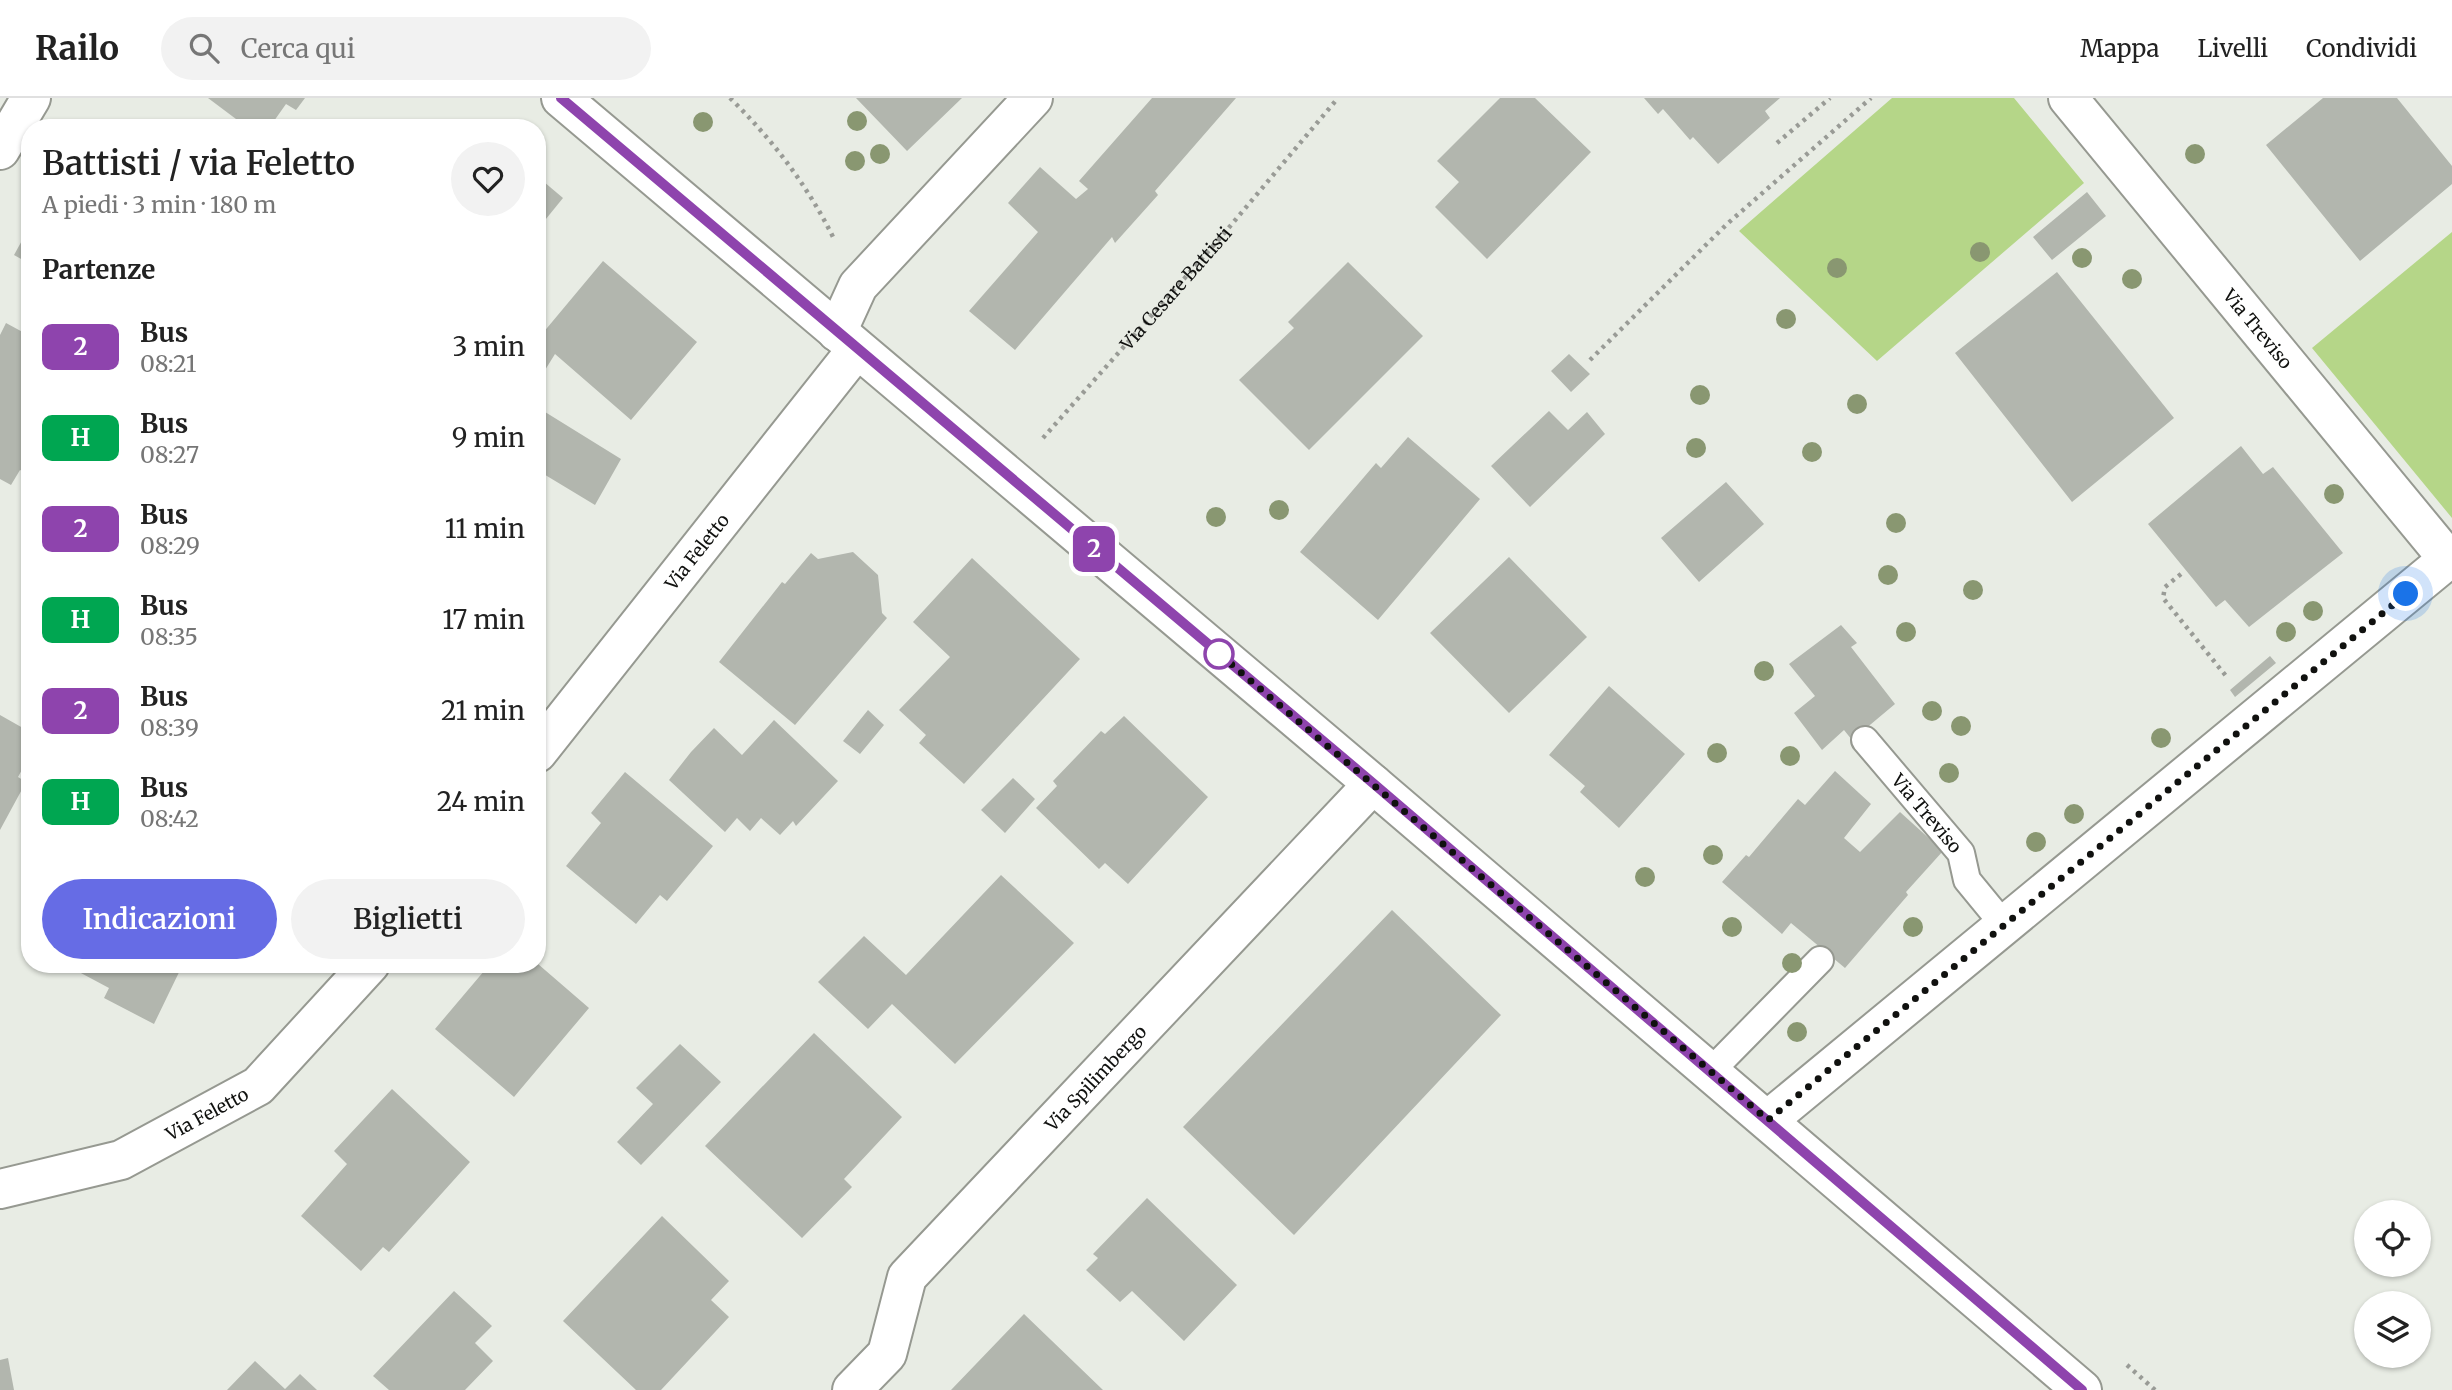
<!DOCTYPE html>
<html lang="it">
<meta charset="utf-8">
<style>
:root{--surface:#fff;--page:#f2f2f2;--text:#222;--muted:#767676;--line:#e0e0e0;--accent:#666ce5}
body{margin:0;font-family:Merriweather,serif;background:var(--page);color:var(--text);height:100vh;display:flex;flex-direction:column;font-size:26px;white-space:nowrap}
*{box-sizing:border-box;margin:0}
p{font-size:23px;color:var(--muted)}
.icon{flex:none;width:38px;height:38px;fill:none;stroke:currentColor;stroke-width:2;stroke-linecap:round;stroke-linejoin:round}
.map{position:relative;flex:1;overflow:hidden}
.drawer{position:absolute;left:21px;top:21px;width:525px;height:854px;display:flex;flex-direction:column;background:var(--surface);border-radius:28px;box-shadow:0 2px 5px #0004}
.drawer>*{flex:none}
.badge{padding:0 14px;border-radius:10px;font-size:24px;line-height:46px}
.tools{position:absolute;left:2354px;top:1102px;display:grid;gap:14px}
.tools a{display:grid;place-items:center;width:77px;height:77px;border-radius:50%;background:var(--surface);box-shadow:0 2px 5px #0004;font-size:35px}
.you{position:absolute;width:35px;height:35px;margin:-18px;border:5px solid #fff;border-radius:50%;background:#1a73e8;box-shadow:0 0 0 10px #1a73e833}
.map>.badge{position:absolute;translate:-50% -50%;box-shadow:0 0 0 4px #fff}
h2{padding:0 21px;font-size:26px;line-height:63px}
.round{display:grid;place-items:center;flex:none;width:74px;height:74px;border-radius:37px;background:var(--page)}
.headline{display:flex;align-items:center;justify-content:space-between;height:119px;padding:0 21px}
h1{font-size:33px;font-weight:600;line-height:52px}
.primary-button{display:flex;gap:14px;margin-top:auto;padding:14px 21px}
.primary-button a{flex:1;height:80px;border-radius:42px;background:var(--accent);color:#fff;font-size:28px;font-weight:600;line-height:80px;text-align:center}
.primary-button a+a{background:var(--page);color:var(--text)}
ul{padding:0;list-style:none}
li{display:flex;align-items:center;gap:21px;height:91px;padding:0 21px}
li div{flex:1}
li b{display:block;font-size:26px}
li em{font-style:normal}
li .badge{min-width:77px;font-weight:700;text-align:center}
header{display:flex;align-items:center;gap:42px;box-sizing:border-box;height:98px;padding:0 35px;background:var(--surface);border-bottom:2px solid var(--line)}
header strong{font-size:33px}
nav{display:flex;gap:38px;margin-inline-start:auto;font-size:24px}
.search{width:490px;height:63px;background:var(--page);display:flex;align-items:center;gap:18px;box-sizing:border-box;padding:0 24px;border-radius:38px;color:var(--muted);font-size:26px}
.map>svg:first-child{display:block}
.green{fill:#b5d688}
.building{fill:#b2b6ae}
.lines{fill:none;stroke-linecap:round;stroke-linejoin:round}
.service-casing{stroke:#969991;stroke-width:30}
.minor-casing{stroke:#969991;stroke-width:42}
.tertiary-casing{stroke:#969991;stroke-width:42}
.path{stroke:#999b96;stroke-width:4.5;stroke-dasharray:3.5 5;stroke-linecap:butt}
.service{stroke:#fff;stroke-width:26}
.minor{stroke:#fff;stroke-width:38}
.tertiary{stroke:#fff;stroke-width:38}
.tree{fill:#899771}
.line-casing{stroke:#fff;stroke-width:16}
.line{stroke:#8e44ad;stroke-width:10}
.walk{stroke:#10110f;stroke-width:7;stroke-dasharray:0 12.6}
.stop-dot{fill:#fff;stroke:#8e44ad;stroke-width:3.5}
.labels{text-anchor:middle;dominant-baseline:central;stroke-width:7;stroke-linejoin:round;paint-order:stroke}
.street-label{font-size:18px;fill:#10110f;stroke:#e8ece4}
</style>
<header>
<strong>Railo</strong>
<div class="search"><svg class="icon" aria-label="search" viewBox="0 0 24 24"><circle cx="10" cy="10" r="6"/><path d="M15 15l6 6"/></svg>Cerca qui</div>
<nav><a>Mappa</a><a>Livelli</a><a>Condividi</a></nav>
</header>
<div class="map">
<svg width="2452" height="1292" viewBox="0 0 2452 1292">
<rect width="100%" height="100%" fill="#e8ece4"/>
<path class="green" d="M1892,0H2014L2084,85L1877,263L1739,133Z
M2452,134V420L2312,250Z"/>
<path class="building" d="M208,0H305L296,12L286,6L269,30H248Z
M856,0H962L907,53Z
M1152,0H1236L1155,93L1158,97L1115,145L1112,139L1015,252L969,213L1038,134L1008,105L1040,69L1076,101L1088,91L1079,83Z
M1500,0H1535L1591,54L1487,161L1435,109L1459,84L1437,63Z
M1644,0H1780L1765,13L1770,20L1718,66L1693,39L1690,42L1663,11L1658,16Z
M2323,0H2397L2452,68V86L2360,163L2266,47Z
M537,78L563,100L537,132Z
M2087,94L2106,118L2052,162L2033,139Z
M30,128V166L14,157Z
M603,163L697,244L631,322L555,256L537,285V242Z
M1348,164L1423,238L1309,352L1239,282L1294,230L1288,224Z
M2057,174L2174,320L2072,404L1955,255Z
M6,225L30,238V377L20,372L11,387L0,381V237Z
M1569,256L1590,276L1571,294L1551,273Z
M537,309L621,361L595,407L537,372Z
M1549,313L1568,332L1587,314L1605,336L1530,409L1491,368Z
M1408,339L1480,401L1378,522L1300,454L1376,365L1381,370Z
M2241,348L2263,376L2273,369L2343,455L2249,529L2225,502L2216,509L2148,426Z
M1726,384L1764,426L1699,484L1661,440Z
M853,454L878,477L882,515L887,520L795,627L719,564L782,484L785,486L811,455L818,461Z
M1509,459L1587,539L1509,615L1430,535Z
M972,460L1080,561L964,686L919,645L926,637L899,612L950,559L913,524Z
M1841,527L1857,545L1851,549L1895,606L1852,642L1844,632L1822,652L1794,615L1815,598L1789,566Z
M2270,558L2276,565L2235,599L2230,592Z
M1609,588L1685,656L1619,730L1580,694L1585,688L1549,657Z
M868,612L884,627L860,656L843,643Z
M0,617L30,634V657L18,679L26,684L0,732Z
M1124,618L1208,699L1128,786L1105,765L1099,771L1036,710L1057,688L1053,683L1101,633L1105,636Z
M774,622L838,683L796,728L793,723L780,737L761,720L750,733L737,720L725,734L669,682L691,654L714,630L742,657Z
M1835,673L1871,706L1844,740L1860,754L1900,714L1943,753L1906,794L1908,797L1845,870L1791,825L1782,836L1722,784L1746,757L1749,759L1798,701L1805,707Z
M625,674L713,748L667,803L660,797L636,826L566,768L601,725L591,715Z
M1013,680L1035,701L1005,735L981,712Z
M1001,777L1074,845L955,966L892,906L868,931L818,884L864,838L906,877Z
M1392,812L1501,917L1294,1137L1183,1029Z
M64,866H183L154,926L104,900L109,890Z
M490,866H538L589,910L514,999L435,931Z
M814,935L902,1019L844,1081L852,1089L802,1140L705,1048Z
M680,946L721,984L641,1067L617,1044L653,1006L636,990Z
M392,991L470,1064L389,1154L383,1149L361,1173L301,1118L347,1066L334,1053Z
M1147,1100L1237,1187L1184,1243L1132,1193L1120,1204L1086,1172L1098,1160L1093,1156Z
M662,1118L729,1183L711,1202L729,1219L661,1292H636L563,1223Z
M454,1193L492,1228L475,1245L493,1263L465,1292H389L373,1278Z
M1024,1216L1103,1292H951Z
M8,1260L14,1292H0V1262Z
M255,1263L285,1291L300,1276L317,1292H227Z"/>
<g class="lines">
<defs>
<g id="service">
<path id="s2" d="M1865,642L1961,755L1967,782L2004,827"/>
<path d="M1711,973L1820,862"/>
</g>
<g id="minor">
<path id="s3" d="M2068,0L2448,461"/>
<path d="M0,52L31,0"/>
<path d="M837,234L858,188L1033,0"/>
<path id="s4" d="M537,655L857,251"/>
<path d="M1768,1022L2452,458"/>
<path id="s5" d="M0,1091L121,1062L258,988L370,866"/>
<path id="s6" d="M852,1292L887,1256L907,1179L1373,686"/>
</g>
<path id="tertiary" d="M561,0L1373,686L2082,1292"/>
</defs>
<use href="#service" class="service-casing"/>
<use href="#minor" class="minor-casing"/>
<use href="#tertiary" class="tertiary-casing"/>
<g class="path">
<path d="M730,0C772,41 808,88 834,141"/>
<path d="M1777,45L1830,0"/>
<path d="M1590,262L1727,126L1871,0"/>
<path id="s1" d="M1043,340L1221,139L1338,0"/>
<path d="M2181,476L2165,489L2163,500L2226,578"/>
<path d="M2127,1267L2155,1292"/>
</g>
<use href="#service" class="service"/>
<use href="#minor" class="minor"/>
<use href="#tertiary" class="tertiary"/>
</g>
<g class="tree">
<circle cx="857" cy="23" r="10"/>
<circle cx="703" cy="24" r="10"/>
<circle cx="880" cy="56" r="10"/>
<circle cx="2195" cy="56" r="10"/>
<circle cx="855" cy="63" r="10"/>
<circle cx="1980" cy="154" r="10"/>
<circle cx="2082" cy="160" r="10"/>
<circle cx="1837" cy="170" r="10"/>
<circle cx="2132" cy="181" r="10"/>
<circle cx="1786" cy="221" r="10"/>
<circle cx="1700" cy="297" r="10"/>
<circle cx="1857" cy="306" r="10"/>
<circle cx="1696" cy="350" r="10"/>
<circle cx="1812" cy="354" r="10"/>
<circle cx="2334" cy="396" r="10"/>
<circle cx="1279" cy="412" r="10"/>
<circle cx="1216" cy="419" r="10"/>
<circle cx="1896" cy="425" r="10"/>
<circle cx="1888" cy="477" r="10"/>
<circle cx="1973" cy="492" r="10"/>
<circle cx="2313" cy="513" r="10"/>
<circle cx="1906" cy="534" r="10"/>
<circle cx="2286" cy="534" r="10"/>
<circle cx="1764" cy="573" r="10"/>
<circle cx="1932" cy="613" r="10"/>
<circle cx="1961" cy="628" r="10"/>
<circle cx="2161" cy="640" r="10"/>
<circle cx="1717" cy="655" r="10"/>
<circle cx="1790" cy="658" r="10"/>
<circle cx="1949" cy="675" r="10"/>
<circle cx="2074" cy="716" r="10"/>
<circle cx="2036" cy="744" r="10"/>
<circle cx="1713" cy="757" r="10"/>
<circle cx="1645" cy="779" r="10"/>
<circle cx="1732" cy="829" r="10"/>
<circle cx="1913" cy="829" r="10"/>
<circle cx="1792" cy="865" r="10"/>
<circle cx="1797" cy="934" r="10"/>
</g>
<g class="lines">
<defs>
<path id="line" d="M561,0L1374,686L2082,1292"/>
</defs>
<use href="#line" class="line-casing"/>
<use href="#line" class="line"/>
<path class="walk" d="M1219,556L1211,549L1768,1022L2406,496"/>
</g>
<circle class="stop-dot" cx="1219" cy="556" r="14"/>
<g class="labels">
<g class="street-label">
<text stroke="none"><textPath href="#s1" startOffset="200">Via Cesare Battisti</textPath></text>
<text stroke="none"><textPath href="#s3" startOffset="299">Via Treviso</textPath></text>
<text stroke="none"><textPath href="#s4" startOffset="257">Via Feletto</textPath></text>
<text stroke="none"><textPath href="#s2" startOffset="96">Via Treviso</textPath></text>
<text stroke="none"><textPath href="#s6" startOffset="404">Via Spilimbergo</textPath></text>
<text stroke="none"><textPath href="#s5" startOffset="222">Via Feletto</textPath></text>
</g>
</g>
</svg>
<div class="tools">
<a><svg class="icon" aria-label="locate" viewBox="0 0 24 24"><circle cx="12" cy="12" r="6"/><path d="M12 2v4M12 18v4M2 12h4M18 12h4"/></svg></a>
<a><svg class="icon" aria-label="layers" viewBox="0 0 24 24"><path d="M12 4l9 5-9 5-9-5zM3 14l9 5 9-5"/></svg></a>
</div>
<div class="you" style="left:2406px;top:496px"></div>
<b class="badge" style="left:1094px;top:451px;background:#8e44ad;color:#fff">2</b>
<section class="drawer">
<div class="headline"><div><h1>Battisti / via Feletto</h1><p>A piedi · 3 min · 180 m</p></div><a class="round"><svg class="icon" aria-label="heart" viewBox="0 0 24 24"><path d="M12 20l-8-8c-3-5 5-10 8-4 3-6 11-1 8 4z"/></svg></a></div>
<h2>Partenze</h2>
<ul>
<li><span class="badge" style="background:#8e44ad;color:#fff">2</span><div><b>Bus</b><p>08:21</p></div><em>3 min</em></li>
<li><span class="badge" style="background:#00a651;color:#fff">H</span><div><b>Bus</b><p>08:27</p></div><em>9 min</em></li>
<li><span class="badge" style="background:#8e44ad;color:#fff">2</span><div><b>Bus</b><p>08:29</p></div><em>11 min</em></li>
<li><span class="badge" style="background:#00a651;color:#fff">H</span><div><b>Bus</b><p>08:35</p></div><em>17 min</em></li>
<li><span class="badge" style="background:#8e44ad;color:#fff">2</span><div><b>Bus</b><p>08:39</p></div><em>21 min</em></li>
<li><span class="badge" style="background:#00a651;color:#fff">H</span><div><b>Bus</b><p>08:42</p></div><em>24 min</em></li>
</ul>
<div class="primary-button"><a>Indicazioni</a><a>Biglietti</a></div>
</section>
</div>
